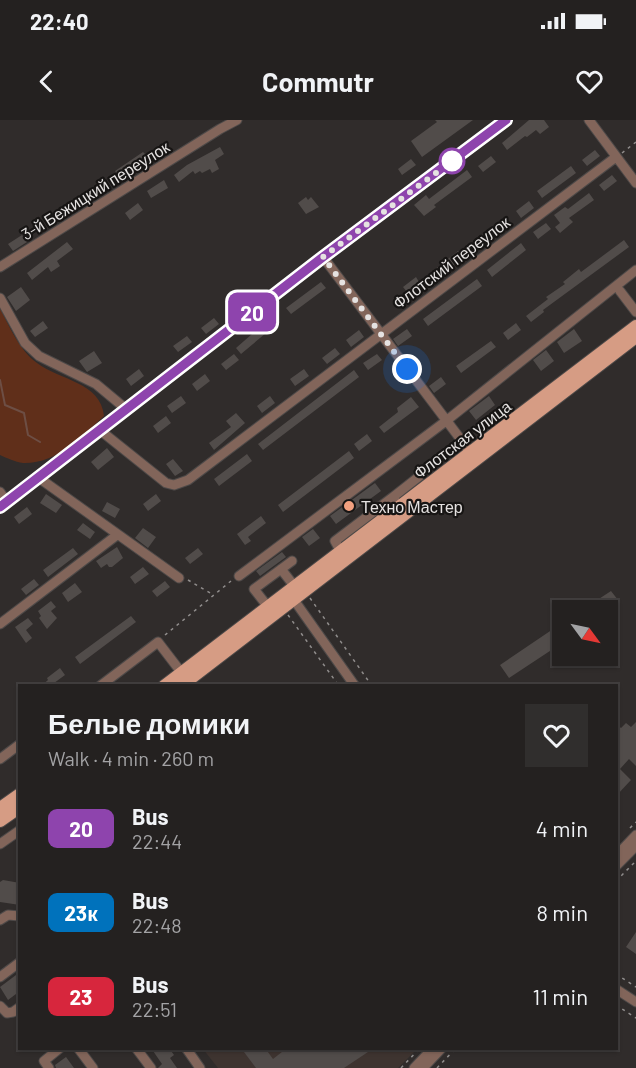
<!DOCTYPE html>
<meta charset="utf-8">
<style>
:root{--surface:#242120;--page:#302e2d;--text:#f1f3f6;--muted:#a3a3a5;--line:#413e3e}
body{margin:0;font-family:Barlow,sans-serif;background:var(--page);color:var(--text);height:100vh;display:flex;flex-direction:column;font-size:22px;white-space:nowrap}
*{box-sizing:border-box;margin:0}
p{font-size:20px;color:var(--muted)}
.icon{flex:none;width:33px;height:33px;fill:none;stroke:currentColor;stroke-width:2;stroke-linecap:round;stroke-linejoin:round}
.map{position:relative;flex:1;overflow:hidden}
.sheet{position:absolute;left:18px;top:564px;width:600px;height:366px;display:flex;flex-direction:column;background:var(--surface);border-radius:0px;box-shadow:0 2px 4px #0004,0 0 0 2px var(--line)}
.sheet>*{flex:none}
.badge{padding:0 12px;border-radius:9px;font-size:21px;line-height:39px}
.needle{width:39px;rotate:123deg}
.fabs{position:absolute;left:552px;top:480px;display:grid;gap:12px}
.fabs a{display:grid;place-items:center;width:66px;height:66px;border-radius:0px;background:var(--surface);box-shadow:0 2px 4px #0004,0 0 0 2px var(--line);font-size:30px}
.you{position:absolute;width:30px;height:30px;margin:-15px;border:4px solid #fff;border-radius:50%;background:#1a73e8;box-shadow:0 0 0 9px #1a73e833}
.map>.badge{position:absolute;translate:-50% -50%;box-shadow:0 0 0 3px #fff}
.round{display:grid;place-items:center;flex:none;width:63px;height:63px;border-radius:0px;background:var(--page)}
.head{display:flex;align-items:center;justify-content:space-between;height:102px;padding:0 30px}
h1{font-size:28px;font-weight:700;line-height:45px}
ul{padding:0;list-style:none}
li{display:flex;align-items:center;gap:18px;height:84px;padding:0 30px}
li div{flex:1}
li b{display:block;font-size:22px}
li em{font-style:normal}
li .badge{min-width:66px;font-weight:700;text-align:center}
.status{display:flex;justify-content:space-between;align-items:center;height:42px;padding:0 30px;background:var(--surface);direction:ltr}
.status svg{height:16px;fill:currentColor}
header{display:flex;justify-content:space-between;align-items:center;height:78px;padding:0 30px;background:var(--surface);font-size:27px;font-weight:700}
.map>svg:first-child{display:block}
.built{fill:#3e3430}
.green{fill:#602f1a}
.lines{fill:none;stroke-linecap:round;stroke-linejoin:round}
.stream{stroke:#6d4e44;stroke-width:2}
.building{fill:#514c4a}
.minor-casing{stroke:#4d4948;stroke-width:11}
.major-casing{stroke:#4d4948;stroke-width:14}
.path{stroke:#908d8c;stroke-width:1.5;stroke-dasharray:3 4.5;stroke-linecap:butt}
.minor{stroke:#82655a;stroke-width:9}
.major{stroke:#d69c84;stroke-width:12}
.line-casing{stroke:#fff;stroke-width:14}
.line{stroke:#8e44ad;stroke-width:9}
.walk{stroke:#e5e2e1;stroke-width:6;stroke-dasharray:0 10.8}
.stop-dot{fill:#fff;stroke:#8e44ad;stroke-width:3}
.poi-dot{fill:#f2a07f;stroke:#171514;stroke-width:2}
.labels{text-anchor:middle;dominant-baseline:central;stroke-width:4.5;stroke-linejoin:round;paint-order:stroke}
.street-label{font-size:16px;fill:#e5e2e1;stroke:#171514}
.poi-label{font-size:16px;fill:#e5e2e1;stroke:#171514;text-anchor:start}
</style>
<div class="status"><b>22:40</b><svg viewBox="0 0 49 12"><path d="M0 12V9h3v3zM5 12V6h3v6zM10 12V3h3v9zM15 12V0h3v12zM26 1h20v11H26zM47 4h2v5h-2z"/></svg></div>
<header><svg class="icon" aria-label="back" viewBox="0 0 24 24"><path d="M15 5l-7 7 7 7"/></svg>Commutr<svg class="icon" aria-label="heart" viewBox="0 0 24 24"><path d="M12 20l-8-8c-3-5 5-10 8-4 3-6 11-1 8 4z"/></svg></header>
<div class="map">
<svg width="636" height="948" viewBox="0 0 636 948">
<rect width="100%" height="100%" fill="#302c2b"/>
<path class="built" d="M203,929H417L398,948H218Z"/>
<path class="green" d="M0,188C9,206 20,231 37,243C59,260 101,262 104,296C81,317 57,344 23,343C15,342 7,338 0,335Z"/>
<g class="lines">
<path class="stream" d="M0,260L5,285L24,293L28,315L40,322"/>
</g>
<path class="building" d="M435,0H473L422,37L411,21L437,2Z
M529,0H544L549,7L540,14L536,10L527,17L525,16L507,30L502,23Z
M220,27L224,34L215,40L219,49L212,53L210,49L202,53L200,51L195,54L193,51L179,62L174,55L187,45Z
M595,30L600,36L587,46L582,40Z
M143,32L145,34L148,33L152,39L119,58L115,51Z
M491,36L496,42L483,52L478,46Z
M411,39L416,45L402,55L398,49Z
M571,46L576,53L542,78L537,71Z
M467,50L472,57L434,85L436,87L424,96L414,85L426,75L429,79Z
M612,55L617,61L604,71L599,65Z
M164,60L168,68L151,78L147,71Z
M103,64L108,71L94,80L89,73Z
M589,73L594,80L569,98L573,102L560,113L555,107L560,103L554,95L565,87L568,89Z
M306,77L308,80L311,77L319,87L306,94L298,83Z
M529,81L534,88L521,98L516,91Z
M71,82L76,89L62,98L57,91Z
M138,83L143,90L130,100L125,93Z
M505,97L509,104L476,130L471,124Z
M546,103L551,109L538,119L533,112Z
M22,115L27,122L13,131L8,124Z
M624,120L629,127L543,190L544,192L531,202L526,196L548,179L546,177L565,164L563,162L579,149L581,152Z
M67,122L73,129L57,141L60,146L51,152L48,147L32,160L27,153Z
M521,123L526,130L492,157L487,150Z
M458,131L463,138L412,178L403,167L416,157L419,162Z
M477,159L482,166L428,206L423,199Z
M321,162L326,168L291,194L286,188Z
M21,167L30,180L16,191L7,177Z
M214,198L219,204L206,214L201,208Z
M43,201L48,208L35,217L30,211Z
M267,201L272,208L241,234L236,228Z
M516,203L521,210L508,220L503,213Z
M407,209L412,216L398,226L393,219Z
M574,209L582,221L564,233L557,222Z
M359,210L364,217L351,227L346,220Z
M187,216L192,222L178,232L173,226Z
M491,221L496,227L461,253L456,246Z
M335,228L340,234L327,244L322,238Z
M546,230L554,241L541,251L533,240Z
M94,231L102,243L87,252L79,241Z
M234,234L239,240L226,250L221,244Z
M377,234L382,240L368,250L363,243Z
M139,249L144,256L131,266L126,259Z
M304,249L309,256L295,266L290,259Z
M354,250L359,257L263,330L258,324Z
M205,254L210,261L197,271L192,264Z
M441,257L446,264L434,273L429,266Z
M181,276L186,283L172,293L167,286Z
M270,276L275,283L262,293L257,286Z
M489,276L495,285L476,300L469,291Z
M411,277L419,287L384,313L379,307L398,292L397,288Z
M236,293L245,303L214,330L209,323L231,307L226,301Z
M166,296L171,303L158,313L153,306Z
M367,314L372,321L359,331L354,324Z
M107,328L114,337L98,350L91,342Z
M349,331L354,338L283,392L278,385Z
M247,334L252,341L219,366L214,359Z
M173,339L183,351L175,356L166,344Z
M375,363L381,371L336,404L330,396Z
M46,374L62,385L56,393L40,383Z
M156,374L161,381L148,391L143,384Z
M107,382L120,389L115,398L102,391Z
M27,387L32,394L19,404L14,397Z
M261,396L266,403L248,417L251,421L245,425L237,414Z
M83,403L95,412L90,419L77,410Z
M143,408L156,417L148,428L135,418Z
M313,409L320,418L309,426L302,417Z
M117,427L123,438L112,447H109L107,444L101,448L96,441Z
M73,428L78,434L48,457L43,450Z
M198,428L203,434L190,444L185,438Z
M282,432L286,437L260,456L256,451Z
M143,447L149,454L135,464L130,457Z
M34,459L39,465L26,475L21,469Z
M165,461L170,467L157,477L152,471Z
M75,463L82,472L68,482L62,473Z
M611,471L618,480L619,484L616,487L608,493V490H582Z
M51,481L56,487L51,491L57,498L47,509L39,498L41,496L38,491Z
M131,496L136,502L80,544L75,537Z
M28,498L33,504L26,510L32,518L26,523L15,507Z
M562,503V523L509,558L500,545Z
M60,548L65,555L50,566H41L48,560L47,558Z
M636,602V646L629,639L620,649L631,660L616,676V604L621,608L626,603L631,607Z
M3,760L20,763V785L0,782V762Z
M636,812V834L626,827Z
M20,852V871L8,880L0,867Z
M151,928H169L174,935L170,938L177,948H158L162,944Z
M241,928H265L273,939L287,928H374L344,948H256Z
M66,937L74,948H56L55,945Z"/>
<g class="lines">
<defs>
<path id="minor" d="M589,0L636,63
M323,137L471,333
M0,147L220,9L237,0
M620,171L636,192
M0,178L25,223L39,236L96,264L126,289
M101,311L166,363L174,365L188,360L616,37
M39,358L179,458
M0,372L7,382
M395,380L393,377L421,355
M0,387L101,311L323,137L506,0
M341,432L335,421L393,377
M281,449L295,467
M239,456L446,301L636,150
M294,480L355,566
M272,492L254,469L292,441
M0,504L117,415
M100,566L158,522L181,552
M0,639L20,624
M0,724L20,710
M616,736L636,715
M616,746L636,726
M0,800L8,795L20,796
M0,857L20,842
M616,869L636,882
M0,886L7,893L13,892L20,887
M78,928L93,948
M136,928L151,948
M186,928L200,948
M49,948L44,941L60,928
M414,948L433,928
M423,948L442,928"/>
<path id="major" d="M164,566L636,206
M181,566L636,217
M0,688L20,674
M0,701L20,687"/>
</defs>
<use href="#minor" class="minor-casing"/>
<use href="#major" class="major-casing"/>
<path class="path" d="M622,33L636,22
M188,460L212,474
M310,478L372,566
M288,495L339,566
M165,515L231,461
M630,708L636,702
M616,761L636,741
M616,854L636,867
M616,885L636,898
M401,948L420,928
M437,948L456,928"/>
<use href="#minor" class="minor"/>
<use href="#major" class="major"/>
</g>
<g class="lines">
<defs>
<path id="line" d="M0,387L323,137L506,0"/>
</defs>
<use href="#line" class="line-casing"/>
<use href="#line" class="line"/>
<path class="walk" d="M407,249L323,137L452,41"/>
</g>
<circle class="stop-dot" cx="452" cy="41" r="12"/>
<circle class="poi-dot" cx="349" cy="386" r="6"/>
<g class="labels">
<g class="street-label">
<text transform="translate(95 70) rotate(-32)">3-й Бежицкий переулок</text>
<text transform="translate(451 142) rotate(-37)">Флотский переулок</text>
<text transform="translate(462 319) rotate(-37)">Флотская улица</text>
</g>
<g class="poi-label">
<text x="361" y="386">Техно Мастер</text>
</g>
</g>
</svg>
<div class="fabs">
<a><svg class="needle" viewBox="-14 -14 28 28"><path d="M0-13l5 13h-10z" fill="#e53935"/><path d="M0 13l5-13h-10z" fill="#a3a3a5"/></svg></a>
</div>
<div class="you" style="left:407px;top:249px"></div>
<b class="badge" style="left:252px;top:192px;background:#8e44ad;color:#fff">20</b>
<section class="sheet">
<div class="head"><div><h1>Белые домики</h1><p>Walk · 4 min · 260 m</p></div><a class="round"><svg class="icon" aria-label="heart" viewBox="0 0 24 24"><path d="M12 20l-8-8c-3-5 5-10 8-4 3-6 11-1 8 4z"/></svg></a></div>
<ul>
<li><span class="badge" style="background:#8e44ad;color:#fff">20</span><div><b>Bus</b><p>22:44</p></div><em>4 min</em></li>
<li><span class="badge" style="background:#0072bc;color:#fff">23к</span><div><b>Bus</b><p>22:48</p></div><em>8 min</em></li>
<li><span class="badge" style="background:#d7263d;color:#fff">23</span><div><b>Bus</b><p>22:51</p></div><em>11 min</em></li>
</ul>
</section>
</div>
